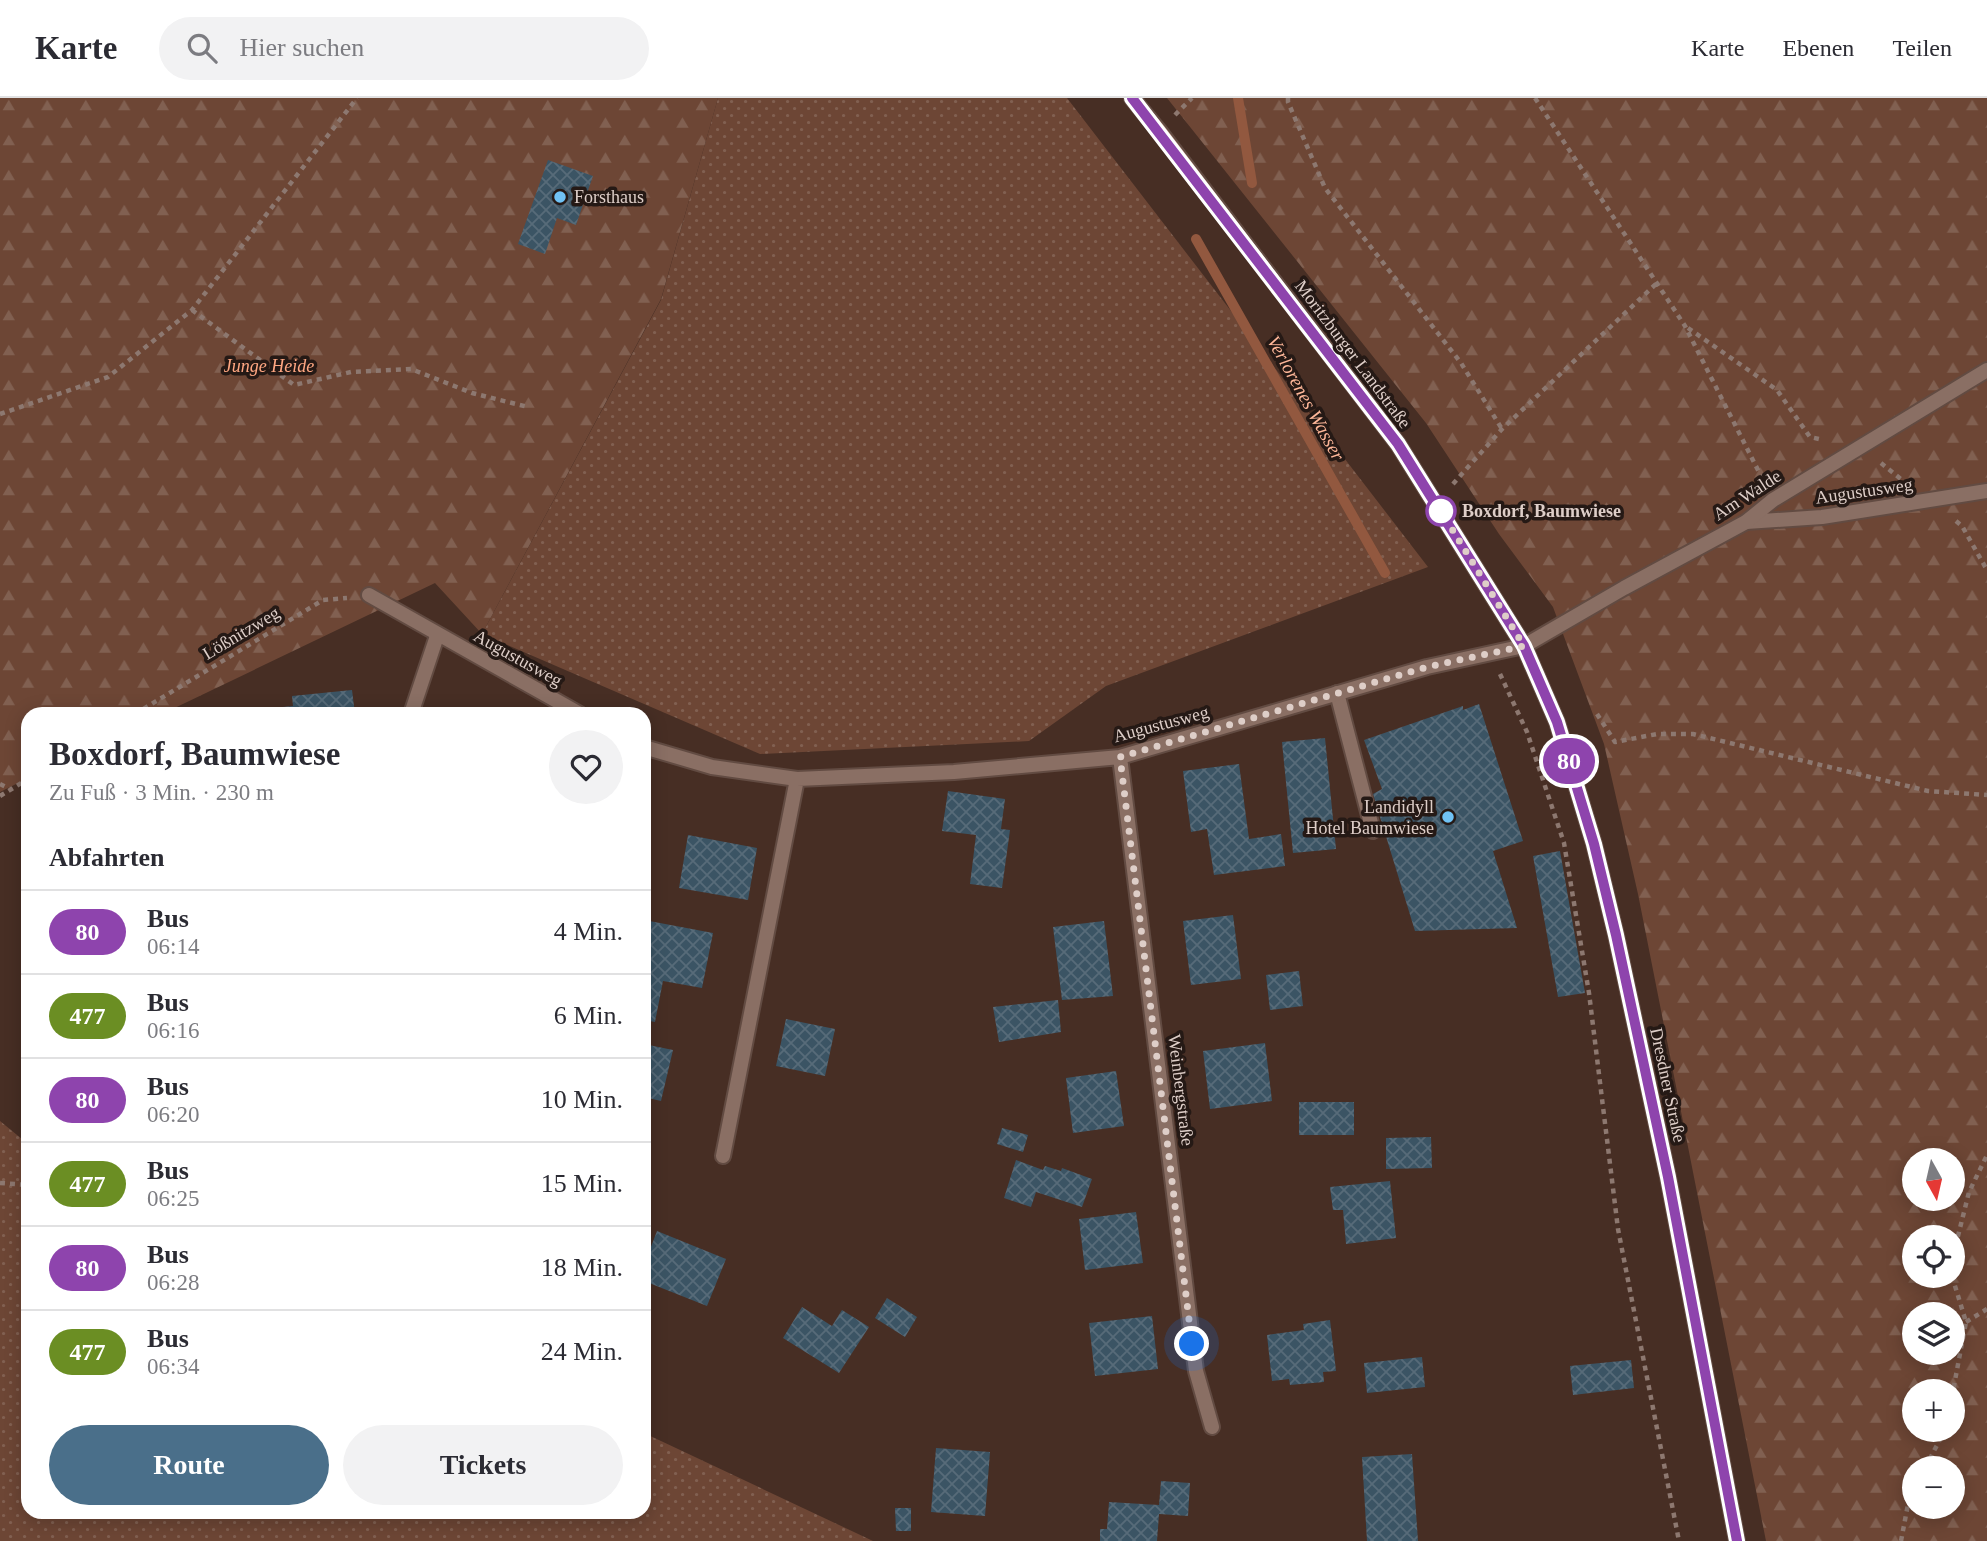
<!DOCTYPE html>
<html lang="de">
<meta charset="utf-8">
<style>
:root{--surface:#fff;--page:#f2f2f3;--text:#2b2b33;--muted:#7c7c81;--line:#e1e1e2;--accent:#4a6f8a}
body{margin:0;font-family:"Times New Roman",serif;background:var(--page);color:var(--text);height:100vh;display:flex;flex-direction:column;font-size:26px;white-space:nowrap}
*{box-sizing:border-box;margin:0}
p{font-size:23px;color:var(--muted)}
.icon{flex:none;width:38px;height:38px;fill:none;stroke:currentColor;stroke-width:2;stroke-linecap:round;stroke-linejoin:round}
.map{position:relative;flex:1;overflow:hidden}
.side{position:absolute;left:21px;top:609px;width:630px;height:812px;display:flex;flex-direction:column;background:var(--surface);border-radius:21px;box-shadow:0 4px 18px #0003}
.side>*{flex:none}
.badge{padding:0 14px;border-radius:23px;font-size:24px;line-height:46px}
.needle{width:46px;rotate:172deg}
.buttons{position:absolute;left:1902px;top:1050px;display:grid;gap:14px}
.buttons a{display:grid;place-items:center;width:63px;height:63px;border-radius:50%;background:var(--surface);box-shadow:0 4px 18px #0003;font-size:35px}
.you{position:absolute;width:35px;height:35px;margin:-18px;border:5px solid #fff;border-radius:50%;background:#1a73e8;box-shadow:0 0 0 10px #1a73e833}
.map>.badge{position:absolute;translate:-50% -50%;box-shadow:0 0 0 4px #fff}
h2{padding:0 28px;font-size:26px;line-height:63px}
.round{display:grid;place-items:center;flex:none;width:74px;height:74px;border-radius:37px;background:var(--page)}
.overview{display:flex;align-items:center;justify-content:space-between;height:119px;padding:0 28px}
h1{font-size:33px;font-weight:700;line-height:52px}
.primary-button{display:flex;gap:14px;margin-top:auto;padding:14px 28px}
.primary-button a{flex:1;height:80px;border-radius:42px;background:var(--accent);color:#fff;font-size:28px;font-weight:700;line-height:80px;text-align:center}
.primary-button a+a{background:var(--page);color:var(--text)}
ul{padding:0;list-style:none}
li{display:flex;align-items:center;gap:21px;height:84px;padding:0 28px;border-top:2px solid var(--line)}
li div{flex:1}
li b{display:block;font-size:26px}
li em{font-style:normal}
li .badge{min-width:77px;font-weight:700;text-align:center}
header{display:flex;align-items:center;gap:42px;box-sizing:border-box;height:98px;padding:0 35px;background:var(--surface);border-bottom:2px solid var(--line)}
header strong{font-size:33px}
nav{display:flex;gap:38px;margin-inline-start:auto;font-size:24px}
.search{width:490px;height:63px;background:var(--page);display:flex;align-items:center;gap:18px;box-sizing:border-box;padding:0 24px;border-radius:38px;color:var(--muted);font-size:26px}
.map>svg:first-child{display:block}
.grass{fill:url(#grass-dots)}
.forest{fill:url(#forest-firs);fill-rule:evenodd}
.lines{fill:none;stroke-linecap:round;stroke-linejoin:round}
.stream{stroke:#92583f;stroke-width:10}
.building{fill:url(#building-cross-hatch)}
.service-casing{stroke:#624b42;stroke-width:18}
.minor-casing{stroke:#624b42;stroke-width:18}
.tertiary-casing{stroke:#624b42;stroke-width:18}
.secondary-casing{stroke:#624b42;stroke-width:18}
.path{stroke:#8d7870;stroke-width:4.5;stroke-dasharray:5 5;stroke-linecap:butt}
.service{stroke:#8a6f64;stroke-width:14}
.minor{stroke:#8a6f64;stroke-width:14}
.tertiary{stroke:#8a6f64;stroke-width:14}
.secondary{stroke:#ba8f7d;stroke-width:14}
.line-casing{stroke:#fff;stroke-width:16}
.line{stroke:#8e44ad;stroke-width:10}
.walk{stroke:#decec8;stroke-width:7;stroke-dasharray:0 12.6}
.poi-dot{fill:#70c2f4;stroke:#251915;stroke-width:2.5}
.stop-dot{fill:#fff;stroke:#8e44ad;stroke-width:3.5}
.labels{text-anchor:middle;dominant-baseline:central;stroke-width:7;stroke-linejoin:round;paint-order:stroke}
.poi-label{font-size:18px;fill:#decec8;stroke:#251915;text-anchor:start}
.street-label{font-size:18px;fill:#decec8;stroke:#251915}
.park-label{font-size:18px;font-style:italic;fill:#ffa782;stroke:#251915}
.stop-label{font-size:18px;font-weight:bold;fill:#decec8;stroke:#251915;text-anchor:start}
.water-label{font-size:19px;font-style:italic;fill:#feb799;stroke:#251915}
</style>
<header>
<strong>Karte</strong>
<div class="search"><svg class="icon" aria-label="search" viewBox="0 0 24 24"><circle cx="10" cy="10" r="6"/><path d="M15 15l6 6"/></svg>Hier suchen</div>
<nav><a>Karte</a><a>Ebenen</a><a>Teilen</a></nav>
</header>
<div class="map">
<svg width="1987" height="1443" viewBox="0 0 1987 1443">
<defs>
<pattern id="grass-dots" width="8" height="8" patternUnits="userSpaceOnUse" patternTransform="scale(1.75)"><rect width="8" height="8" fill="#6d4635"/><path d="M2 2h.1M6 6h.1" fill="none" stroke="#816051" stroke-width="1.8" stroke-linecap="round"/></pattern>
<pattern id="forest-firs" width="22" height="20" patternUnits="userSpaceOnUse" patternTransform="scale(1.75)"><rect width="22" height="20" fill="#6d4635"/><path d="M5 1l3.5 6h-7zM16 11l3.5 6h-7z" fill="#816051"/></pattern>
<pattern id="building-cross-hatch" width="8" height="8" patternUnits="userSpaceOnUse" patternTransform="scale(1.75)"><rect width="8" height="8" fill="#3b5464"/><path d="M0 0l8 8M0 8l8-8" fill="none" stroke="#576b79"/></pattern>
</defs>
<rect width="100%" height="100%" fill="#472e24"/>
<path class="grass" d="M718,0H1067L1428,469L1106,588L1029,643L760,656L482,536L661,202Z
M0,1023L28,1046V1414H644V1335L873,1443H0Z"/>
<path class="forest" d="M0,0H718L661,201L482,536L435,485L162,616H28V680L0,694Z
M1167,0H1987V1443H1766L1638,796L1604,646L1553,509L1499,436L1426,325ZM1914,1062H1953V1101H1914ZM1914,1139H1953V1178H1914ZM1914,1216H1953V1255H1914ZM1914,1293H1953V1332H1914ZM1914,1370H1953V1409H1914Z"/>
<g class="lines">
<path class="stream" d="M1238,0L1252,85
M1196,141L1385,475"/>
</g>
<path class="building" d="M548,62L593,78L576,127L557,120L545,156L518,146Z
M352,592L355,616H230V614L293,608L292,598Z
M1479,606L1523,743L1493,753L1517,830L1415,833L1373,696L1382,691L1364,642L1463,608V612Z
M1325,640L1336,751L1293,755L1282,644Z
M1239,666L1249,741L1281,736L1285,768L1214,777L1207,731L1191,734L1183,673Z
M948,693L1005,701L1001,731L1010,732L1002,790L970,786L976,737L942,733Z
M688,737L757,750L748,802L679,790Z
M1560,753L1585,895L1558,899L1533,758Z
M1233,817L1241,881L1191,887L1183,823Z
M644,822L713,835L702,890L663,883L655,924L644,922Z
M1104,823L1113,898L1062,902L1053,829Z
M1299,873L1303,908L1270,912L1266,877Z
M1058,902L1061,934L999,944L993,909Z
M786,921L835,931L825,978L776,968Z
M1265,945L1272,1003L1210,1011L1203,953Z
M644,946L673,952L661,1003L644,999Z
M1116,973L1124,1028L1073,1035L1066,980Z
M1299,1004H1354V1037H1299Z
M1002,1030L1028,1037L1023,1054L997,1046Z
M1431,1039L1432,1070L1386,1071V1040Z
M1016,1062L1043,1072L1045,1068L1061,1073L1062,1070L1092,1081L1082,1109L1036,1094L1031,1109L1004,1100Z
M1390,1083L1396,1140L1346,1146L1343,1112H1333L1330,1089Z
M1136,1114L1143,1165L1085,1172L1079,1121Z
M657,1133L726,1161L707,1208L644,1183V1167Z
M887,1200L917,1219L905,1239L875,1220Z
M802,1209L832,1228L842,1212L869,1229L839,1275L783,1240Z
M1152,1218L1158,1271L1095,1278L1089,1225Z
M1330,1222L1336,1273L1323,1274L1324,1284L1290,1287L1289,1281L1272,1283L1267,1237L1304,1232L1303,1226Z
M1422,1259L1425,1289L1367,1295L1364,1265Z
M1631,1262L1634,1290L1573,1297L1570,1268Z
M936,1350L990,1354L985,1418L931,1414Z
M1412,1356L1418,1443H1367L1362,1359Z
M1161,1383L1190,1385L1188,1418L1159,1416L1157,1443H1100V1431H1107L1109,1404L1159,1407Z
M895,1410H911V1433H896Z"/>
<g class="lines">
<defs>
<path id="service" d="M1337,595L1373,733"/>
<path id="minor" d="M1746,424L1822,419L1987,393
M369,497L580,616
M411,616L437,538
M644,649L712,669L797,681L954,674L1120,659L1427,569L1524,548
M1120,659L1196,1273L1212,1329
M723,1058L797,681"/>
<path id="tertiary" d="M1524,548L1624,490L1746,424L1773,402L1987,272"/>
<path id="secondary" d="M1132,0L1160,34L1398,346L1524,548L1557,624L1594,746L1616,837L1668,1079L1737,1443"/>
</defs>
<use href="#service" class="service-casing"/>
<use href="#minor" class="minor-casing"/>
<use href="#tertiary" class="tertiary-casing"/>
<use href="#secondary" class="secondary-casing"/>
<path class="path" d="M1288,0V4L1325,90L1461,265L1502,331
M1535,0L1685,228L1762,380
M1175,17L1192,0
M192,212L294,287L351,274L411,271L472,295L528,309
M1688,230L1777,292L1810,339L1823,342
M0,316L108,279L192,212L357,0
M1881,365L1902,382
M1453,386L1502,331L1658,184
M1956,423L1962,428L1987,472
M1500,576L1527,634L1564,745L1589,895L1618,1131L1679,1443
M135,616L323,502L347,500
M1597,616L1615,644L1657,636H1693L1928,693L1987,697
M0,686L10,691
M0,698L28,681
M0,1085L28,1087
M1953,1158L1969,1094L1987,1057
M1952,1178L1966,1224L1953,1293
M1966,1224L1987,1211
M1925,1370L1945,1332
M1901,1443L1909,1401L1914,1390"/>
<use href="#service" class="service"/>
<use href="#minor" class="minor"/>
<use href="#tertiary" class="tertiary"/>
<use href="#secondary" class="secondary"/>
</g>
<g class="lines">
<defs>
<path id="line" d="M1132,0L1398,346L1524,548L1557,624L1594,746L1616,837L1668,1079L1737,1443"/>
</defs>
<use href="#line" class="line-casing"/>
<use href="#line" class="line"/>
<path class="walk" d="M1192,1246L1120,659L1427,569L1524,548L1436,405L1441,413"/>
</g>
<g class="poi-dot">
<circle cx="560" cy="99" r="7"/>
<circle cx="1448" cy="719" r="7"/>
</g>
<circle class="stop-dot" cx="1441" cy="413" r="14"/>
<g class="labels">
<g class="poi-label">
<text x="574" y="99">Forsthaus</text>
<text x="1434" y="709" text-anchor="end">Landidyll<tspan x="1434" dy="21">Hotel Baumwiese</tspan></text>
</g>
<g class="street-label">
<text transform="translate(1353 256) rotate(53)">Moritzburger Landstraße</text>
<text transform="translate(1864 393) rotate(-8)">Augustusweg</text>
<text transform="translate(1747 397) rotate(-33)">Am Walde</text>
<text transform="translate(241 535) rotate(-31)">Lößnitzweg</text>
<text transform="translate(518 560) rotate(29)">Augustusweg</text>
<text transform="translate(1161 626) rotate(-15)">Augustusweg</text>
<text transform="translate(1668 987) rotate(78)">Dresdner Straße</text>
<text transform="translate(1181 992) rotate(83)">Weinbergstraße</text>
</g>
<g class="park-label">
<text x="269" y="268">Junge Heide</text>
</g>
<g class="stop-label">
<text x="1462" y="413">Boxdorf, Baumwiese</text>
</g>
<g class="water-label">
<text transform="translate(1306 300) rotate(61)">Verlorenes Wasser</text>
</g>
</g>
</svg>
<div class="buttons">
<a><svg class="needle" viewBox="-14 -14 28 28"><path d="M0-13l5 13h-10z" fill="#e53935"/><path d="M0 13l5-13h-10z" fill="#7c7c81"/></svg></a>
<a><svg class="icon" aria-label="locate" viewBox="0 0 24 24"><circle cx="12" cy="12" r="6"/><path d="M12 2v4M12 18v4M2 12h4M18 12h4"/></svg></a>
<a><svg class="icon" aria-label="layers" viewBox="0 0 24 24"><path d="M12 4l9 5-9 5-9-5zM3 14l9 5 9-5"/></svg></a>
<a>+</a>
<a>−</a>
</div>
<div class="you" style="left:1192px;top:1246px"></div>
<b class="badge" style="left:1569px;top:663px;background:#8e44ad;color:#fff">80</b>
<section class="side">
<div class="overview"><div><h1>Boxdorf, Baumwiese</h1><p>Zu Fuß · 3 Min. · 230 m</p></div><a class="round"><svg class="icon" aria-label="heart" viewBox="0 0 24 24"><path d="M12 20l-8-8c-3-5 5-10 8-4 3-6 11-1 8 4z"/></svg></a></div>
<h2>Abfahrten</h2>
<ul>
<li><span class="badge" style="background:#8e44ad;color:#fff">80</span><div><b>Bus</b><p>06:14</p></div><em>4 Min.</em></li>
<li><span class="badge" style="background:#6b8e23;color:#fff">477</span><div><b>Bus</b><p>06:16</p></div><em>6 Min.</em></li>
<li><span class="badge" style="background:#8e44ad;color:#fff">80</span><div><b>Bus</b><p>06:20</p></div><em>10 Min.</em></li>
<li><span class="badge" style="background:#6b8e23;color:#fff">477</span><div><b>Bus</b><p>06:25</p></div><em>15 Min.</em></li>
<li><span class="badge" style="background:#8e44ad;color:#fff">80</span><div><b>Bus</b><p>06:28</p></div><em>18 Min.</em></li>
<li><span class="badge" style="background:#6b8e23;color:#fff">477</span><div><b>Bus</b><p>06:34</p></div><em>24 Min.</em></li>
</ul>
<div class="primary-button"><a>Route</a><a>Tickets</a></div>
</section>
</div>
